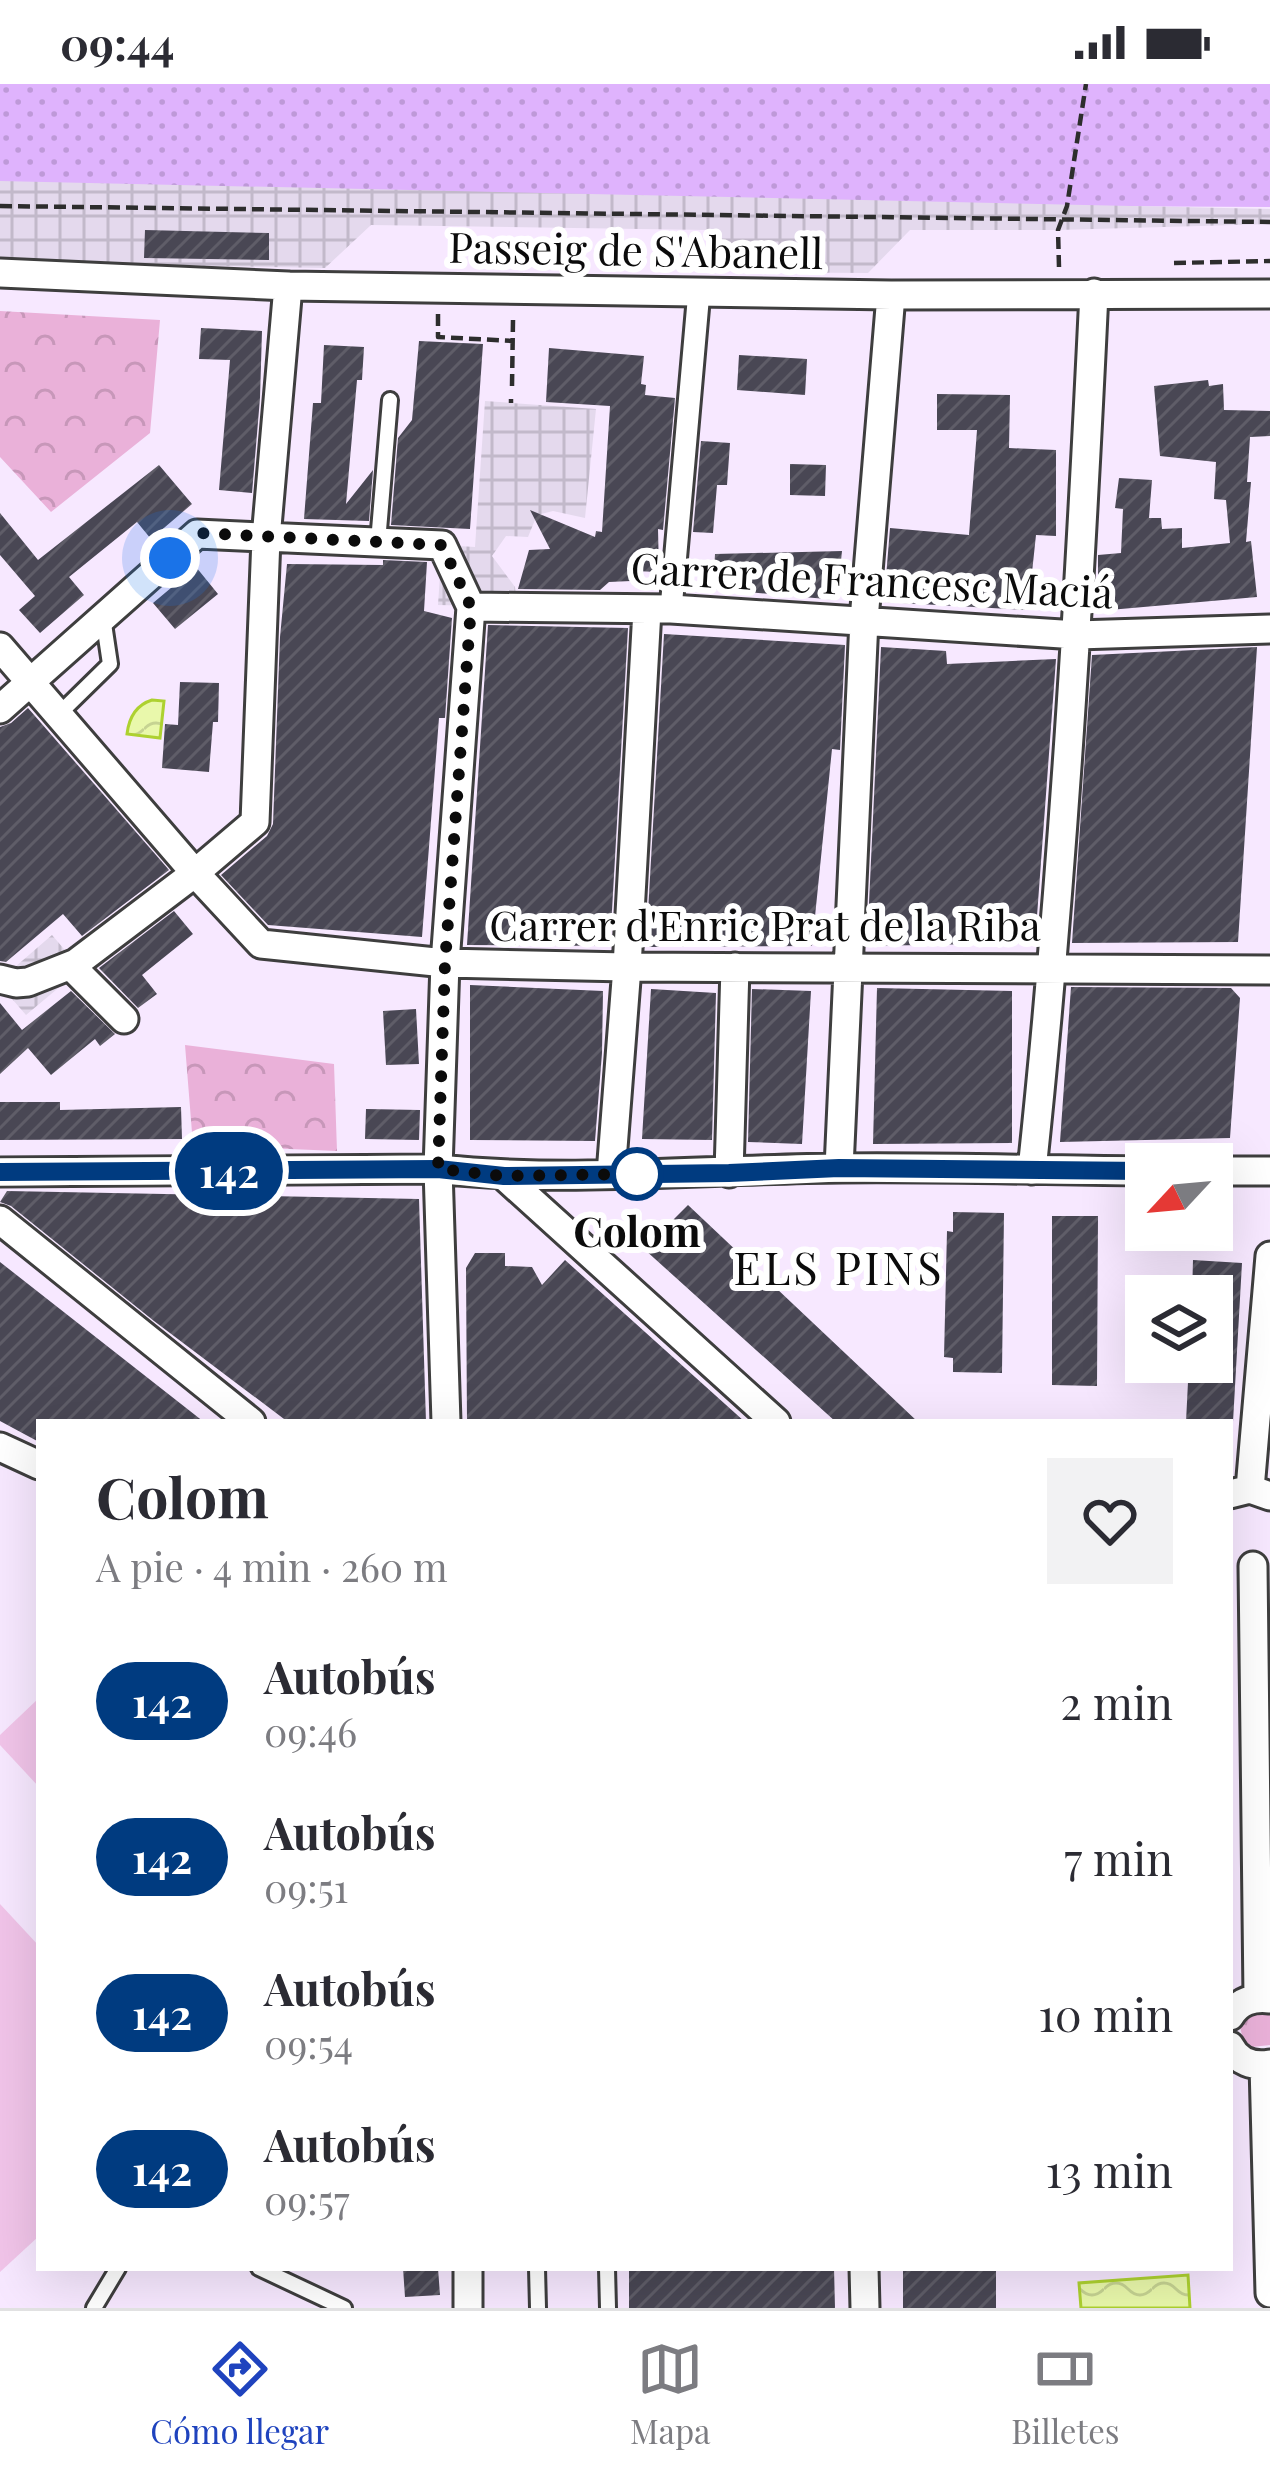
<!DOCTYPE html>
<html lang="es">
<meta charset="utf-8">
<style>
:root{--surface:#fff;--page:#f2f2f3;--text:#2b2b33;--muted:#7c7c81;--line:#e1e1e2;--accent:#1f43be}
body{margin:0;font-family:"Playfair Display",serif;background:var(--page);color:var(--text);height:100vh;display:flex;flex-direction:column;font-size:45px;white-space:nowrap}
*{box-sizing:border-box;margin:0}
p{font-size:39px;color:var(--muted)}
.icon{flex:none;width:66px;height:66px;fill:none;stroke:currentColor;stroke-width:2;stroke-linecap:round;stroke-linejoin:round}
.map{position:relative;flex:1;overflow:hidden}
.side{position:absolute;left:36px;top:1335px;width:1197px;height:852px;display:flex;flex-direction:column;background:var(--surface);border-radius:0px;box-shadow:0 12px 48px #0002}
.side>*{flex:none}
.badge{padding:0 24px;border-radius:39px;font-size:42px;line-height:78px}
.needle{width:78px;rotate:244deg}
.tools{position:absolute;left:1125px;top:1059px;display:grid;gap:24px}
.tools a{display:grid;place-items:center;width:108px;height:108px;border-radius:0px;background:var(--surface);box-shadow:0 12px 48px #0002;font-size:60px}
.you{position:absolute;width:60px;height:60px;margin:-30px;border:9px solid #fff;border-radius:50%;background:#1a73e8;box-shadow:0 0 0 18px #1a73e833}
.map>.badge{position:absolute;translate:-50% -50%;box-shadow:0 0 0 6px #fff}
.round{display:grid;place-items:center;flex:none;width:126px;height:126px;border-radius:0px;background:var(--page)}
.overview{display:flex;align-items:center;justify-content:space-between;height:204px;padding:0 60px}
h1{font-size:57px;font-weight:700;line-height:90px}
ul{padding:0;list-style:none}
li{display:flex;align-items:center;gap:36px;height:156px;padding:0 60px}
li div{flex:1}
li b{display:block;font-size:45px}
li em{font-style:normal}
li .badge{min-width:132px;font-weight:700;text-align:center}
.status{display:flex;justify-content:space-between;align-items:center;height:84px;padding:0 60px;background:var(--surface);direction:ltr}
.status svg{height:33px;fill:currentColor}
.tabs{display:flex;justify-content:space-around;align-items:center;height:168px;border-top:3px solid var(--line);background:var(--surface);font-size:33px;color:var(--muted)}
.tabs a{display:grid;justify-items:center;gap:6px}
.tabs .selected{color:var(--accent)}
.map>svg:first-child{display:block}
.grass{fill:url(#grass-tufts)}
.sand{fill:url(#sand-dots)}
.park{fill:url(#park-crowns)}
.pitch{fill:#f1c4e9}
.plaza{fill:url(#plaza-grid)}
.water{fill:url(#water-waves);stroke:#add130;stroke-width:3}
.building{fill:url(#building-hatch)}
.lines{fill:none;stroke-linecap:round;stroke-linejoin:round}
.service-casing{stroke:#3e3e3e;stroke-width:20}
.pedestrian-casing{stroke:#3e3e3e;stroke-width:27}
.minor-casing{stroke:#3e3e3e;stroke-width:33}
.path{stroke:#2d2d2d;stroke-width:4.5;stroke-dasharray:12 6;stroke-linecap:butt}
.service{stroke:#fff;stroke-width:14}
.pedestrian{stroke:#fff;stroke-width:21}
.minor{stroke:#fff;stroke-width:27}
.line-casing{stroke:#fff;stroke-width:27}
.line{stroke:#003b80;stroke-width:18}
.walk{stroke:#0b0b0b;stroke-width:12;stroke-dasharray:0 21.6}
.stop-dot{fill:#fff;stroke:#003b80;stroke-width:6}
.labels{text-anchor:middle;dominant-baseline:central;stroke-width:12;stroke-linejoin:round;paint-order:stroke}
.street-label{font-size:42px;fill:#0b0b0b;stroke:#fff}
.stop-label{font-size:42px;font-weight:bold;fill:#0b0b0b;stroke:#fff}
.neighbourhood-label{font-size:45px;letter-spacing:3px;fill:#0b0b0b;stroke:#fff}
</style>
<div class="status"><b>09:44</b><svg viewBox="0 0 49 12"><path d="M0 12V9h3v3zM5 12V6h3v6zM10 12V3h3v9zM15 12V0h3v12zM26 1h20v11H26zM47 4h2v5h-2z"/></svg></div>
<div class="map">
<svg width="1270" height="2224" viewBox="0 0 1270 2224">
<defs>
<pattern id="grass-tufts" width="24" height="20" patternUnits="userSpaceOnUse" patternTransform="scale(3)"><rect width="24" height="20" fill="#eab1d9"/><path d="M3 7l-1-3M5 7V3M7 7l1-3M15 17l-1-3M17 17v-4M19 17l1-3" fill="none" stroke="#c797b9"/></pattern>
<pattern id="sand-dots" width="8" height="8" patternUnits="userSpaceOnUse" patternTransform="scale(3)"><rect width="8" height="8" fill="#dfb3fd"/><path d="M2 2h.1M6 6h.1" fill="none" stroke="#be99d8" stroke-width="1.8" stroke-linecap="round"/></pattern>
<pattern id="park-crowns" width="20" height="18" patternUnits="userSpaceOnUse" patternTransform="scale(3)"><rect width="20" height="18" fill="#eab1d9"/><path d="M2 6a3 3 0 1 1 6 0M12 15a3 3 0 1 1 6 0" fill="none" stroke="#c797b9"/></pattern>
<pattern id="plaza-grid" width="8" height="8" patternUnits="userSpaceOnUse" patternTransform="scale(3)"><rect width="8" height="8" fill="#e4d9ed"/><path d="M0 4h8M4 0v8" fill="none" stroke="#c2b9ca"/></pattern>
<pattern id="water-waves" width="16" height="10" patternUnits="userSpaceOnUse" patternTransform="scale(3)"><rect width="16" height="10" fill="#e9f8ab"/><path d="M0 5q4-4 8 0t8 0" fill="none" stroke="#c6d392"/></pattern>
<pattern id="building-hatch" width="6" height="6" patternUnits="userSpaceOnUse" patternTransform="scale(3)"><rect width="6" height="6" fill="#494754"/><path d="M-1 1l2-2M0 6l6-6M5 7l2-2" fill="none" stroke="#5f5d68"/></pattern>
</defs>
<rect width="100%" height="100%" fill="#f7e8ff"/>
<path class="grass" d="M1263,1927L1270,1931V1961L1252,1963L1243,1955L1240,1943L1251,1929Z"/>
<path class="sand" d="M0,0H1270V123L899,121L0,110Z"/>
<path class="park" d="M0,227L160,236L150,349L51,428L0,373Z
M185,961L334,980L337,1067L193,1061Z"/>
<path class="pitch" d="M39,1614V1703L0,1661V1651Z
M0,1820L39,1862V2152L0,2188Z"/>
<path class="plaza" d="M0,97L1270,125V140L1058,146H910L868,189L746,188L706,146L371,141L325,184L0,178Z
M485,317L596,325L585,434L553,427L537,431L528,453L506,452L492,472L515,503L517,523L438,521L442,461L475,463Z
M52,851L81,885L26,931L0,901V896Z"/>
<path class="water" d="M152,616L164,617L160,654L127,650C129,633 136,621 152,616Z
M1188,2191L1190,2224H1081L1079,2199Z"/>
<path class="building" d="M145,146L269,149V176L144,174Z
M201,244L262,247L260,314L252,409L219,406L230,276L199,275Z
M419,257L483,260L470,445L391,441L398,354L412,336Z
M324,261L364,263L362,296H357L346,420L373,386L369,437L304,435L313,319H321Z
M549,264L644,272L641,300L646,301L645,311L675,314L663,446L658,445L659,488L633,487L631,497L609,498L600,506L518,505L529,466L550,465L530,426L595,453L596,447L602,448L610,322L546,318Z
M739,271L807,275L805,311L737,306Z
M1208,296L1209,302L1223,300L1224,326L1270,327V352L1250,353L1247,398H1251L1246,458L1251,457L1257,513L1098,527V471L1121,469L1123,425L1115,424L1119,394L1152,396L1149,434H1161L1162,445L1182,444V464L1230,459L1226,416L1214,415L1216,378L1160,372L1154,302Z
M937,310L1010,311L1009,364L1056,366V452L1036,451L1028,526L884,518L890,444L969,451L977,346H937Z
M701,357L730,359L727,401H717L713,449L693,448Z
M790,380L826,381L825,412L790,411Z
M159,381L192,420L151,455L137,438L69,493L84,511L40,549L19,526L35,512L0,471V429L38,476Z
M842,467L837,516L713,505L715,470Z
M383,476L427,478L424,527L452,534L445,634H439L422,853L268,841L221,791L267,752L273,740L280,553L287,480L383,481Z
M196,483L218,510L175,545L153,519Z
M488,541L628,544L610,862L467,861Z
M664,550L845,561L840,666L832,665L812,862L646,863Z
M881,563L946,567L947,580L1056,575L1035,859L867,862Z
M1257,563L1238,858L1072,859L1092,571Z
M180,598L219,599L218,638H213L209,688L162,684L165,640L178,641Z
M28,624L169,786L82,852L63,830L6,878L0,877V643L11,639Z
M174,827L193,850L142,891L157,910L138,924L99,884Z
M470,901L603,907L602,969L595,1057L470,1056Z
M1071,903L1231,904L1240,914L1230,1054L1060,1058Z
M877,904L1012,907V1059L873,1060Z
M651,905L716,909L712,1056L642,1055Z
M752,905L811,907L802,1060L748,1058Z
M71,907L115,950L100,962L95,955L51,991L28,964L0,990V919L22,946Z
M416,925L419,980L386,981L383,927Z
M0,1018H60V1026L181,1023L182,1055L0,1056Z
M366,1025L420,1026L419,1056L365,1055Z
M7,1107L419,1115L426,1338H288L154,1237L11,1122L0,1118Z
M688,1121L918,1338H836L644,1165Z
M953,1128L1004,1129L1002,1289L953,1288V1274L944,1273L947,1147L953,1148Z
M1052,1132H1098L1097,1302L1052,1301Z
M475,1169H505V1182L532,1183L542,1201L565,1176L745,1338H467L466,1184Z
M1193,1176L1242,1179L1233,1338H1186L1189,1278H1212V1212H1192Z
M0,1178L204,1338H39V1358L0,1337Z
M403,2184H438L440,2211L405,2213Z
M629,2184H834L835,2224H629Z
M903,2184H996V2224H903Z"/>
<g class="lines">
<defs>
<path id="service" d="M378,458L390,316
M59,630L110,580L103,533
M259,2184L344,2224
M537,2184L538,2224
M607,2184L608,2224
M94,2224L118,2184"/>
<path id="pedestrian" d="M671,525L699,207"/>
<path id="minor" d="M0,189L288,202L891,211L1270,210
M471,523L671,525L1077,551L1270,545
M0,563L195,789L261,860L445,879L627,883L1270,886
M0,625L197,450L442,461L471,523L445,879L438,1085L446,1338
M71,882L124,935
M0,895L16,899L28,898L76,879L195,789L255,738L266,454L288,202
M839,1084L864,536L891,211
M1032,1086C1063,794 1080,502 1094,209
M1212,1087H1270
M0,1088L438,1085C572,1099 708,1085 842,1084C944,1083 1045,1086 1146,1087
M729,1089L735,883
M611,1090L627,883L647,526
M504,1092L776,1338
M0,1136L251,1338
M0,1363L39,1381
M1250,1405L1270,1172
M1230,1410L1250,1405L1270,1412
M1253,1482L1258,1913
M1230,1932C1239,1917 1253,1913 1270,1915
M1230,1962C1238,1978 1253,1983 1270,1980
M1264,1981L1270,2209
M468,2184V2224
M864,2184L865,2224"/>
</defs>
<use href="#service" class="service-casing"/>
<use href="#pedestrian" class="pedestrian-casing"/>
<use href="#minor" class="minor-casing"/>
<path class="path" d="M0,122L1270,138
M1174,179L1270,177
M1059,183L1058,146L1067,122L1086,0
M438,230V253L513,257
M512,302L513,236
M511,319V315"/>
<use href="#service" class="service"/>
<use href="#pedestrian" class="pedestrian"/>
<use href="#minor" class="minor"/>
</g>
<g class="lines">
<defs>
<path id="line" d="M0,1088L438,1085L504,1092L729,1089L839,1084L1146,1087"/>
</defs>
<use href="#line" class="line-casing"/>
<use href="#line" class="line"/>
<path class="walk" d="M170,474L197,449L442,461L471,523L445,879L438,1085L504,1092L637,1090"/>
</g>
<circle class="stop-dot" cx="637" cy="1090" r="24"/>
<g class="labels">
<g class="street-label">
<text transform="translate(636 165) rotate(1)">Passeig de S'Abanell</text>
<text transform="translate(872 495) rotate(3)">Carrer de Francesc Maciá</text>
<text x="765" y="840">Carrer d'Enric Prat de la Riba</text>
</g>
<g class="stop-label">
<text x="637" y="1146">Colom</text>
</g>
<g class="neighbourhood-label">
<text x="839" y="1182">ELS PINS</text>
</g>
</g>
</svg>
<div class="tools">
<a><svg class="needle" viewBox="-14 -14 28 28"><path d="M0-13l5 13h-10z" fill="#e53935"/><path d="M0 13l5-13h-10z" fill="#7c7c81"/></svg></a>
<a><svg class="icon" aria-label="layers" viewBox="0 0 24 24"><path d="M12 4l9 5-9 5-9-5zM3 14l9 5 9-5"/></svg></a>
</div>
<div class="you" style="left:170px;top:474px"></div>
<b class="badge" style="left:229px;top:1087px;background:#003b80;color:#fff">142</b>
<section class="side">
<div class="overview"><div><h1>Colom</h1><p>A pie · 4 min · 260 m</p></div><a class="round"><svg class="icon" aria-label="heart" viewBox="0 0 24 24"><path d="M12 20l-8-8c-3-5 5-10 8-4 3-6 11-1 8 4z"/></svg></a></div>
<ul>
<li><span class="badge" style="background:#003b80;color:#fff">142</span><div><b>Autobús</b><p>09:46</p></div><em>2 min</em></li>
<li><span class="badge" style="background:#003b80;color:#fff">142</span><div><b>Autobús</b><p>09:51</p></div><em>7 min</em></li>
<li><span class="badge" style="background:#003b80;color:#fff">142</span><div><b>Autobús</b><p>09:54</p></div><em>10 min</em></li>
<li><span class="badge" style="background:#003b80;color:#fff">142</span><div><b>Autobús</b><p>09:57</p></div><em>13 min</em></li>
</ul>
</section>
</div>
<nav class="tabs">
<a class="selected"><svg class="icon" aria-label="directions" viewBox="0 0 24 24"><path d="M12 3l9 9-9 9-9-9zM9 14v-3h6M13 9l2 2-2 2"/></svg>Cómo llegar</a>
<a><svg class="icon" aria-label="map" viewBox="0 0 24 24"><path d="M3 6l6-2 6 2 6-2v14l-6 2-6-2-6 2zM9 4v14M15 6v14"/></svg>Mapa</a>
<a><svg class="icon" aria-label="tickets" viewBox="0 0 24 24"><path d="M3 7h18v10H3zM15 7v10"/></svg>Billetes</a>
</nav>
